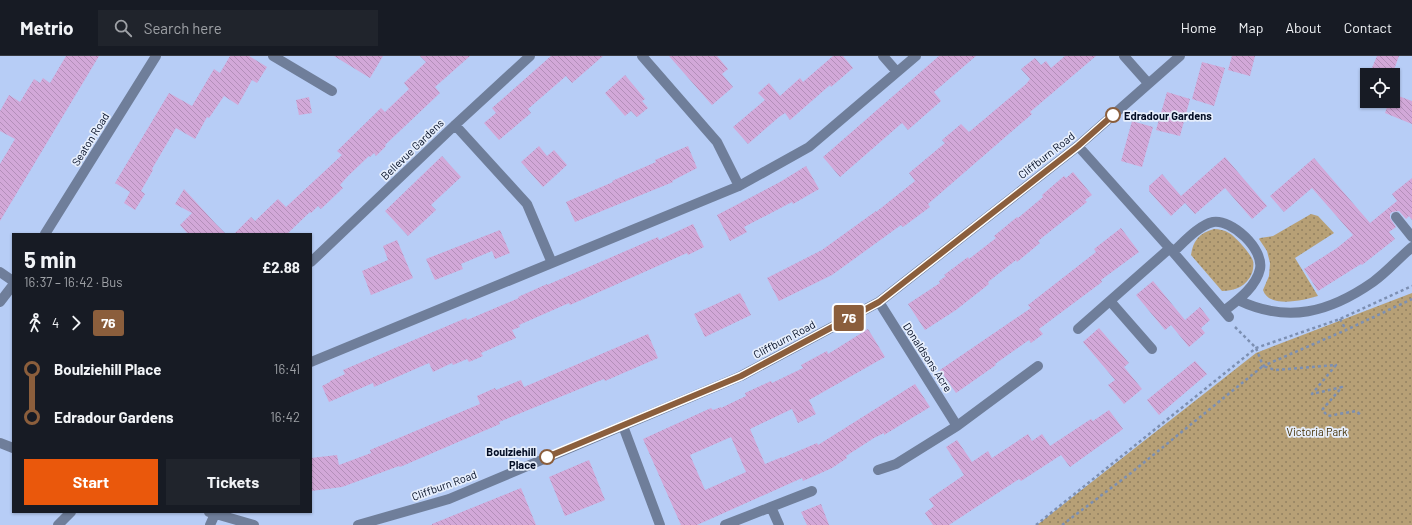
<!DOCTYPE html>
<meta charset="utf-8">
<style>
:root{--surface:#171b24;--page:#20242c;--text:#f1f3f6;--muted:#9ea1a6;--line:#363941;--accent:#ea580c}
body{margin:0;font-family:Barlow,sans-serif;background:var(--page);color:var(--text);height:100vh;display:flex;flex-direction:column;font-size:15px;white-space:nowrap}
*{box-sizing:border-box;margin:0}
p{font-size:13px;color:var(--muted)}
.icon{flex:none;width:22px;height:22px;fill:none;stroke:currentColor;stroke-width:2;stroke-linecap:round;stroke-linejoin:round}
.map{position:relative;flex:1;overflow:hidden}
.panel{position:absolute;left:12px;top:177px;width:300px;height:280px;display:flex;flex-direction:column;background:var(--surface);border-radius:0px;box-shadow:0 1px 3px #0004}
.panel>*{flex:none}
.badge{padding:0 8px;border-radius:3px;font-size:14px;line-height:26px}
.controls{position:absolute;left:1360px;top:12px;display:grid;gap:8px}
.controls a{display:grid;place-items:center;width:40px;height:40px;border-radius:0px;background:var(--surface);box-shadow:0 1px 3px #0004;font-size:20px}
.map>.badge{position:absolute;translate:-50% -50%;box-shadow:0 0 0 2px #fff}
.legs{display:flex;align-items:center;gap:6px;height:44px;padding:0 12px;font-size:13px}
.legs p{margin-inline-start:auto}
.summary{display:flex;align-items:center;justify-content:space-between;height:68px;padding:0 12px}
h1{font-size:22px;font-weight:700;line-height:30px}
.cta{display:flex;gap:8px;margin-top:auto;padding:8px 12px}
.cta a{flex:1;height:46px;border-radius:0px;background:var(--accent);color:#fff;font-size:16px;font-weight:700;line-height:46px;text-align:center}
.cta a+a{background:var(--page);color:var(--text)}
ul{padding:0 12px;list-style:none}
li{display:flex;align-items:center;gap:14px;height:48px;font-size:15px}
li i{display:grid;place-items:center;width:6px;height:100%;margin:0 5px;background:currentColor}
li i::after{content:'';width:10px;height:10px;margin:-5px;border:3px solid;border-radius:50%;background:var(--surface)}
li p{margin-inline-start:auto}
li:first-child i{background:linear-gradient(#0000 50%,currentColor 0)}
li:last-child i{background:linear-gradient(currentColor 50%,#0000 0)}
header{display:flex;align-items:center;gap:24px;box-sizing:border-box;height:56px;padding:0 20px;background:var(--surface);border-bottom:1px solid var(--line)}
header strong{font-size:19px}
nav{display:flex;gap:22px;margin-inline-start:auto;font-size:14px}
.search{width:280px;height:36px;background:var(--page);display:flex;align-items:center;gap:10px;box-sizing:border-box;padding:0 14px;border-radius:0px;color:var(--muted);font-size:15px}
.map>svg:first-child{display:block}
.grass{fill:url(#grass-dots)}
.building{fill:url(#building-back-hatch);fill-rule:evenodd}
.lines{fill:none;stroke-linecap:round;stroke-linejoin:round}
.path{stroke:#7c8fb2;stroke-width:2.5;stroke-dasharray:3 3;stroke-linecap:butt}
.minor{stroke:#6f7e9a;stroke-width:10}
.line-1-casing{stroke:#fff;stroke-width:9}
.line-1{stroke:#8b5e3c;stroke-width:6}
.stop-1-dot{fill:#fff;stroke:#8b5e3c;stroke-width:2}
.labels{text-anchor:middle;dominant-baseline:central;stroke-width:3.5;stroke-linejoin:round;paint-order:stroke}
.stop-label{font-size:11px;font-weight:bold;fill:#030d24;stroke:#e6eefc;text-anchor:start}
.street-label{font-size:11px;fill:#030d24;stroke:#e6eefc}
.park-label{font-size:11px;fill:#432e00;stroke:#e6eefc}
</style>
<header>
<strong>Metrio</strong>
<div class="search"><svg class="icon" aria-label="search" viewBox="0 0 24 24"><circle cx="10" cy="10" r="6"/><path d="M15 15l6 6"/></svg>Search here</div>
<nav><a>Home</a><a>Map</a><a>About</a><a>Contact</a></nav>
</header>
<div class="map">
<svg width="1412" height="469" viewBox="0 0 1412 469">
<defs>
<pattern id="grass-dots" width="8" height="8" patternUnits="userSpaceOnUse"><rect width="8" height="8" fill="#b7a076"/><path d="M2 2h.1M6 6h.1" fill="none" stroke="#938161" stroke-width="1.8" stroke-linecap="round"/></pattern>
<pattern id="building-back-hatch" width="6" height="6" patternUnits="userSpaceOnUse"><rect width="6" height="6" fill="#d2a8d8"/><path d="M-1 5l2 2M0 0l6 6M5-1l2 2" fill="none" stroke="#b38fb9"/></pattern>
</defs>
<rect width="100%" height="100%" fill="#b7cdf6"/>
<path class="grass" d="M1311,158L1318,160L1334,177L1295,202L1318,240C1304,244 1269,253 1263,234L1269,220L1270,207L1267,195L1259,183L1260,182L1273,180Z
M1214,173C1219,173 1224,174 1229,177C1235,180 1251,198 1253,205C1254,208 1253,214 1252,217C1247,230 1235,235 1222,235L1191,199C1193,185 1199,177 1214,173Z
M1412,237V469H1037L1256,297Z"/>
<path class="building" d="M66,0H99L0,165V108L15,83L0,75V55L9,39L20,46L34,23L40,27L43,22L50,27Z
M230,0H249L267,11L257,27L252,24L238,49L224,40L209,62L207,61L195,83L176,72L152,113L153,114L141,135L145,138L135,154L124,147L130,136L115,127L169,37L192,50L214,13L220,17Z
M334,0H383L370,22Z
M420,0H470L435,31L440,37L385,89L386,90L376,100L374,97L370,101L369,100L348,120L340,129L343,132L321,153L318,150L311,157L310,156L287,178H234L251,161L255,165L278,143L286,151L342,99L337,95L381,52L385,56L409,33L404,27L426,6Z
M551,0H603L572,27L566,20L528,53L531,57L499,84L484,67L496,57L492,52Z
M669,0H717L728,13L722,18L733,31L712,49Z
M833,0H843L853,12L831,31L830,29L790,64L785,57L779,61L748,88L733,71L765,44L758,37L769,27L780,40L800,22L803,26Z
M939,0H976L934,36L941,45L908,74L902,67L840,121L823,101Z
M1065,0H1096L1030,56L1032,58L928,148L930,151L903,171L901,169L832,219L779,245L767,222L822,194L876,155V156L915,125L909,117L945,87L942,84L961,68L969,76L1026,28L1030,23L1021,13L1035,2L1041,9L1046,5L1051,12Z
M1232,0H1255L1250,20L1228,14Z
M1377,0H1399L1392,19H1369Z
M1202,6L1225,12L1214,50L1192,43Z
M625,19L645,43L642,45L648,52L637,61L631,55L625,60L605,37Z
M1167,36L1190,43L1180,80L1156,74Z
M1393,38L1412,45V68L1385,57L1389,45H1393Z
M309,41L312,57L299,59L296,44Z
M1132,65L1153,71L1142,111L1121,105Z
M539,90L547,100L554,94L567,109L543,131L521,106Z
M688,90L697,112L672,125L673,126L575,166L566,146L613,126L612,125L656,106L655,104Z
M442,100L461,121L431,149L436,154L408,180L385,155Z
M1225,101L1267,150L1252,163L1225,132L1195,158L1185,147L1171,160L1149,135V130L1162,118L1181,140Z
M1314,102L1370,167L1397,145L1392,138L1412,122V164L1409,160L1406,163L1399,155L1392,156L1390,158V162L1396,171L1389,176L1395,183L1362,209L1361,208L1318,235L1304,213L1337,192L1353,179L1312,132L1284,156L1270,140Z
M806,110L819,133L793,148L792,146L744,171L747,176L730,185L717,159L780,126Z
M1073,116L1092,139L1085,144L1087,146L1038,185L1040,187L1017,206L1016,204L988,226L989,228L956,254L925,274L908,248L940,227L939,225L946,220L944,219L968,201L969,203L996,182L994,180L1017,161L1018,162L1043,141L1042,139L1064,120L1066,122Z
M184,133L215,167L226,178H188L180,169L192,157L175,148Z
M693,168L704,191L688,199L687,197L570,249L569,247L519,269L520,271L512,274L516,282L481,297L483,300L469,306L467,303L453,309L452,307L433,316L429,307L374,331L373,327L329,346L322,330L330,326V325L345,318L343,314L466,262L467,264L519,242L518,241L547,228V229L658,181L659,184Z
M1121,172L1139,196L1101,224L1102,226L1039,273L1043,278L1031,287L1029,284L995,308L996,309L956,337L940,314L1031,252L1028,249L1096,196L1094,193Z
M500,174L510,197L495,203L492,195L461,208L463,213L435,224L426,203Z
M397,184L413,222L371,239L362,215L388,204L383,190Z
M1153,225L1185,264L1200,251L1210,264L1201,272L1205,277L1189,291L1171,269L1165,274L1136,239Z
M740,237L751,259L705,281L694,258Z
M1099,272L1129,307L1124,311L1142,333L1124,348L1108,329L1115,324L1083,286Z
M868,273L885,301L809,344L816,358L798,367L792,353L750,373L765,408L782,401V402L817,387L818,389L915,328L930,351L884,379V377L874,382L846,400L847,402L832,412L803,425L802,422L697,469H681L643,383L711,352L713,354L721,351V352L746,340L745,337L771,325L772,327L803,312L801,309L827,295L828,298ZM731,381L746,416L705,434L690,399Z
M648,278L658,302L605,325L604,323L499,366L500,368L400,411L399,410L342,431L311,435V402L337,399L339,409L371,397L370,394L480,348L477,340L495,332L496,334L521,324L524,331Z
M1195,305L1207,318L1159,359L1147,344Z
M1109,354L1123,373L1070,411L1061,399L1021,425L1019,423L949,469H933L925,457L934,450L929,443L964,419L946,391L957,384L972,406L988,395L992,402L1028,378L1032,385L1042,378L1050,390L1091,363L1093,365Z
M589,404L605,444L565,460L549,421Z
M521,432L536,469H432V468Z
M821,448L829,469H807L801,456Z"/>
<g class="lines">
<path class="path" d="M1340,263L1346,274
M1235,271L1256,292L1263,310L1346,274L1412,243
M1036,469L1256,292L1340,263L1412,230
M1062,469L1131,417L1263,310L1275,314L1336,309L1312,338L1342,331L1322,354L1328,360L1356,355L1362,360"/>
<path class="minor" d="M273,0L332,35
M642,0L717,86L739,130
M883,0L897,16
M1124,0L1148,27
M455,69L527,148L552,207
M1078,90L1173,196L1229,261
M1396,161L1412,181
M45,178L156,0
M1173,196C1183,187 1199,169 1213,166C1232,163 1264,193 1260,213C1256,231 1238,244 1224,255
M311,206L455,69L530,0
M0,216L13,225
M1238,244C1288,268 1330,256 1373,226C1387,216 1399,202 1412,191
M1110,245L1152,293
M0,246L13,229
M879,246L957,370
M1078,273L1170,192
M311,306L739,130L809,91L916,0
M623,370L660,469
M0,387L13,392
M878,414L896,408L957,370L1038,310
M771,451L812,435
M209,456L254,469
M58,469L71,456
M210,469L215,458
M358,469L449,443L741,320L879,246L1078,90L1180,0
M725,469L771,451L779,469"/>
</g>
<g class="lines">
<defs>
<path id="line-1" d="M547,401L741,320L879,246L1078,90L1113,59"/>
</defs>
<use href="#line-1" class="line-1-casing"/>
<use href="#line-1" class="line-1"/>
</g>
<g class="stop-1-dot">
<circle cx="1113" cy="59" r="7"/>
<circle cx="547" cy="401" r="7"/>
</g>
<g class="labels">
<g class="stop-label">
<text x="1124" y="59">Edradour Gardens</text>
<text x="536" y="395" text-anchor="end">Boulziehill<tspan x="536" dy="13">Place</tspan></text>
</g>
<g class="street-label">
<text transform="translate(90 83) rotate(-58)">Seaton Road</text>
<text transform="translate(412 93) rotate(-44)">Bellevue Gardens</text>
<text transform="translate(1046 99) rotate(-38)">Cliffburn Road</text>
<text transform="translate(784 283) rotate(-28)">Cliffburn Road</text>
<text transform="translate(928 301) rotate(57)">Donaldsons Acre</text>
<text transform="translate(444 429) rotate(-20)">Cliffburn Road</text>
</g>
<g class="park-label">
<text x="1317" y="375">Victoria Park</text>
</g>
</g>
</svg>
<div class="controls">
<a><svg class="icon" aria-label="locate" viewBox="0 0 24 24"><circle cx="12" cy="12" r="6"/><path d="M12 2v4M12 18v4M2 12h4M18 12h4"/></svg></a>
</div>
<b class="badge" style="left:849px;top:262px;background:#8b5e3c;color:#fff">76</b>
<section class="panel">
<div class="summary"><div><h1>5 min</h1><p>16:37 – 16:42 · Bus</p></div><b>£2.88</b></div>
<div class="legs"><svg class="icon" aria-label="walk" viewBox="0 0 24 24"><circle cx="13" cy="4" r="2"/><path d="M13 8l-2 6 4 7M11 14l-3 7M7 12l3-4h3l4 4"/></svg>4<svg class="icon" aria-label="forward" viewBox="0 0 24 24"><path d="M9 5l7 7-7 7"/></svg><b class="badge" style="background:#8b5e3c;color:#fff">76</b></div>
<ul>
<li><i style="color:#8b5e3c"></i><b>Boulziehill Place</b><p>16:41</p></li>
<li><i style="color:#8b5e3c"></i><b>Edradour Gardens</b><p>16:42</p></li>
</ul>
<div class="cta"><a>Start</a><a>Tickets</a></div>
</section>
</div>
